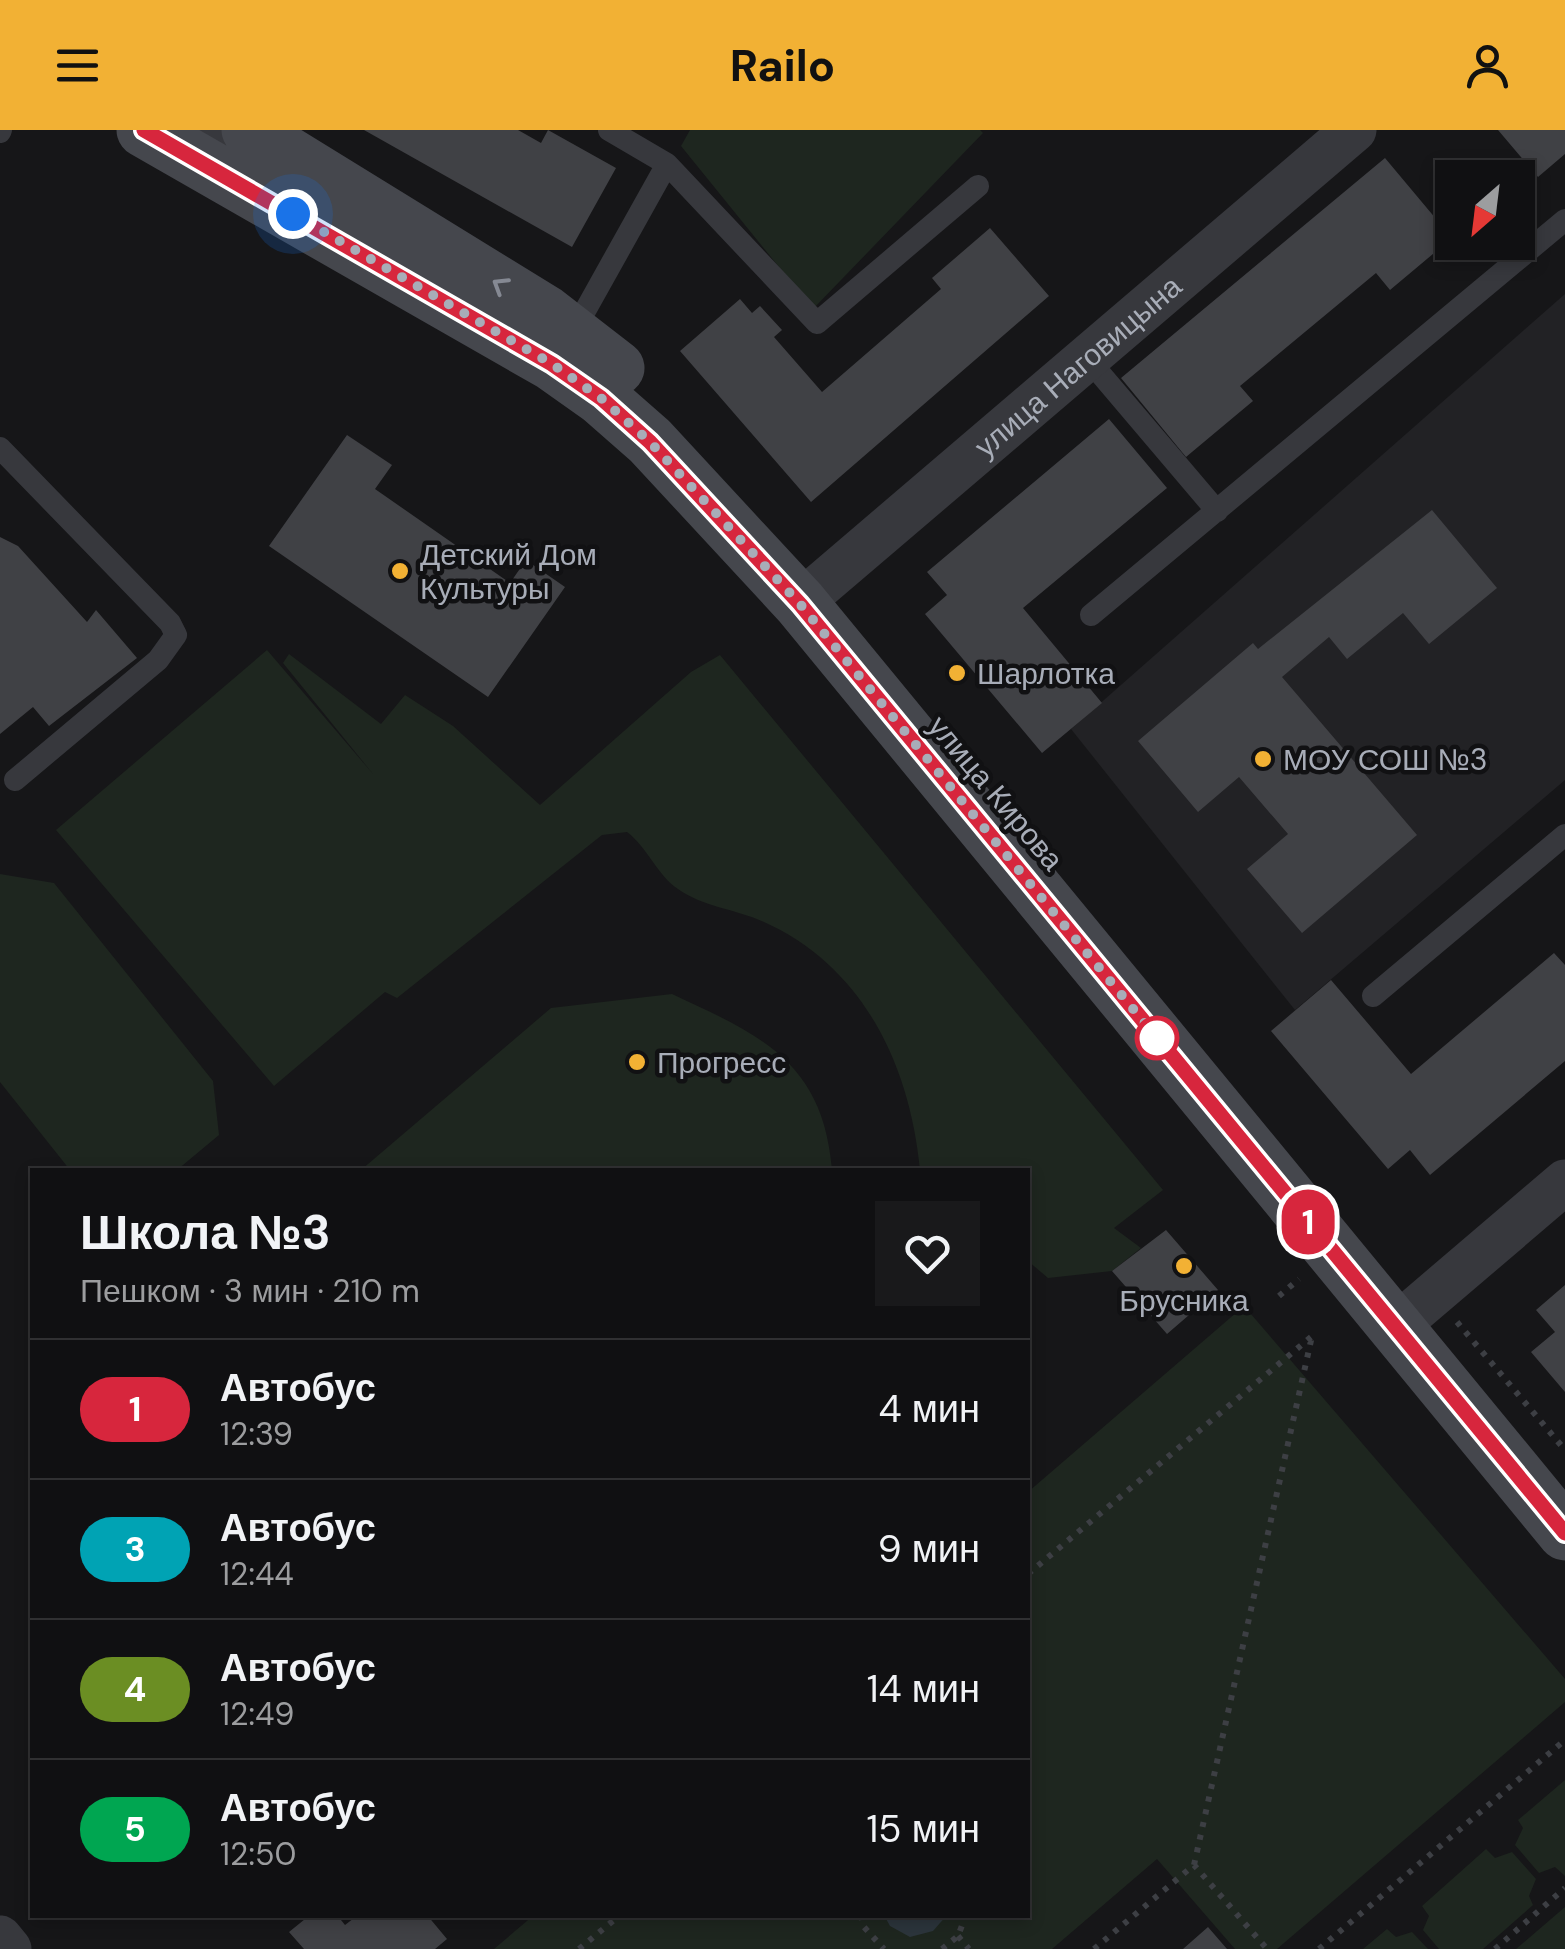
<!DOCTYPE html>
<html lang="ru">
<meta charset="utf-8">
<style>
:root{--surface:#101012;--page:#19191b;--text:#f1f3f6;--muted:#9c9d9f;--line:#303032;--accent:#f2b134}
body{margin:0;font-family:"DM Sans",sans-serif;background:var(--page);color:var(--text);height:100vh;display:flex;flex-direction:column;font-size:38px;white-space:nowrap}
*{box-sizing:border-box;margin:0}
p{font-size:32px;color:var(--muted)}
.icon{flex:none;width:55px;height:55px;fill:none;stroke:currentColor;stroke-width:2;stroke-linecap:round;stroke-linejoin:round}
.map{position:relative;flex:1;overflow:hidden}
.drawer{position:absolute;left:30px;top:1038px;width:1000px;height:750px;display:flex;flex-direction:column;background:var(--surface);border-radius:0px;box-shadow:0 5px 15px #0003,0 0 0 2px var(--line)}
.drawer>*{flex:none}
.badge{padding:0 20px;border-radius:32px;font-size:35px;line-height:65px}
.needle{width:65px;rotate:208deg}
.controls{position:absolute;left:1435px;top:30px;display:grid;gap:20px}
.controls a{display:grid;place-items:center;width:100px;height:100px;border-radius:0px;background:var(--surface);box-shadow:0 5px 15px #0003,0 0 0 2px var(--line);font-size:50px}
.you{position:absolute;width:50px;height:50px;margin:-25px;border:8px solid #fff;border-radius:50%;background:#1a73e8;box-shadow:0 0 0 15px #1a73e833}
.map>.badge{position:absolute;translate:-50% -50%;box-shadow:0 0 0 5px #fff}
.round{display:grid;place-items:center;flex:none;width:105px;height:105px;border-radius:0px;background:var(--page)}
.summary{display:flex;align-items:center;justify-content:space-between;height:170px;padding:0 50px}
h1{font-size:48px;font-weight:700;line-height:75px}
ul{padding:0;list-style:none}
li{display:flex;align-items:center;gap:30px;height:140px;padding:0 50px;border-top:2px solid var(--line)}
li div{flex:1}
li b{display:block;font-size:38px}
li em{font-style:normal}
li .badge{min-width:110px;font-weight:700;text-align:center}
header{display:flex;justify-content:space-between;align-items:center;height:130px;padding:0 50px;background:var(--accent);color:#111;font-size:45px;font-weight:700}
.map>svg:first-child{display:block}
.built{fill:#222225}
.green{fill:#1e261f}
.water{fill:#2c353c}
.building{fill:#404145}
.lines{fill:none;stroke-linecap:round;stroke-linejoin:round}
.path{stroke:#3d3f44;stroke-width:6;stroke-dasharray:5 8;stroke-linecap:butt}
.service{stroke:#37383d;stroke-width:22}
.minor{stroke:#37383d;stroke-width:45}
.secondary{stroke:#45474d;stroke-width:55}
.oneway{stroke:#858993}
.line-casing{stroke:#fff;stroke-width:22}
.line{stroke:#d7263d;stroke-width:15}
.walk{stroke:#a8adb8;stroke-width:10;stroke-dasharray:0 18}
.poi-dot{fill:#f2b134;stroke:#111113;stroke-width:4}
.stop-dot{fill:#fff;stroke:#d7263d;stroke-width:5}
.labels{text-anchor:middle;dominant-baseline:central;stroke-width:9;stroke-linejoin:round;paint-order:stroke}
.street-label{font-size:30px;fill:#a8adb8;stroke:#111113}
.poi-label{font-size:30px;fill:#a8adb8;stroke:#111113;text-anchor:start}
</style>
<header><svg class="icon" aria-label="menu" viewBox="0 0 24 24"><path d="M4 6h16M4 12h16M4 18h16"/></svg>Railo<svg class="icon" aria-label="person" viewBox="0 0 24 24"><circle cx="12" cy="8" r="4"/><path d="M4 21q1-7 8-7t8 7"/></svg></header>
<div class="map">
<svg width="1565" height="1819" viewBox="0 0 1565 1819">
<rect width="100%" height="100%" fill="#161618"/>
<path class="built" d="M1565,164V650L1295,880L1071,599Z"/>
<path class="green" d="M690,0H980L983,3L813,179L681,16Z
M267,520L373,644L283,533L289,524L381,594L405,565L453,596L540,675L691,542L720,525L1163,1060L1114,1098L1141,1118L1112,1141L1048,1148L1028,1131V1040H920C910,936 864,837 764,792C736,779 703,777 678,759C657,745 648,718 627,702L602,705L397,868L385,862L274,956L56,700Z
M0,744L54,753L213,951L219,1005L177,1040H70L0,952Z
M672,864C760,905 823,931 832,1040H361L551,878Z
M1244,1176L1565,1549V1572L1277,1819H1235L1157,1729L1052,1819H494L534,1785H1028V1362Z
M1565,1650V1746L1555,1737L1539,1743L1515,1715L1523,1698L1518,1690Z
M1486,1719L1495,1728L1512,1722L1536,1749L1529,1766L1533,1775L1483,1819H1439L1423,1800L1429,1786L1422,1776Z
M1565,1777V1819H1516Z
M1387,1799L1396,1807L1412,1802L1428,1819H1363Z"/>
<path class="water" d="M884,1785H947L933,1801L910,1807L890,1796Z"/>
<path class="building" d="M364,0H518L541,13L548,0L616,38L572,117Z
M1498,0H1565V24L1538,47Z
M1385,28L1452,108L1390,160L1376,143L1240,256L1253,271L1186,327L1121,248Z
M990,98L1049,166L811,372L680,221L740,169L752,183L760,176L782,200L774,207L822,262L941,159L932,148Z
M1109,289L1167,358L1023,478L1102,573L1042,623L925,484L947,465L927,442Z
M347,305L392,335L375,359L510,453L526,430L565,457L488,567L269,416Z
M1432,380L1497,458L1429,514L1403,483L1347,529L1329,507L1282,547L1417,705L1302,803L1247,739L1288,704L1239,647L1198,682L1138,611L1253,513L1258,519Z
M0,407L18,416L87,492L96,480L137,528L49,596L33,577L0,604Z
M1554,823L1565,835V931L1430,1045L1410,1020L1388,1039L1271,901L1331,850L1411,944Z
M1166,1100L1218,1160L1167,1204L1112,1141Z
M1565,1155V1262L1531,1222L1555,1202L1536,1180Z
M310,1785H337L345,1795L358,1785H427L447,1809L435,1819H304L289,1802Z
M1208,1797L1227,1819H1183Z"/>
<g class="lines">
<path class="path" d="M1279,1166L1299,1149
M1457,1192L1565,1320
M1028,1444L1311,1207
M1194,1735L1312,1206
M861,1785L863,1796L884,1819
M958,1806L969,1819
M579,1819L620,1785
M942,1819L958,1806L966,1785
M1094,1819L1194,1735L1267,1819
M1319,1819L1565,1610
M1495,1819L1565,1758"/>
<path class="service" d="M609,0L667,34L817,193L978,56
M0,2L1,0
M571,206L667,34
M1087,228L1217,381
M0,318L170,493L176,505L158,530L15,650
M1091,485L1565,90
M1373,866L1565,705"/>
<g class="minor">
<path d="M196,27L211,0"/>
<path id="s1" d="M800,473L1354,0"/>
<path d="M1394,1198L1565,1052"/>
<path d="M0,1808L9,1819"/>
</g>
<path class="secondary" d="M144,0L553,234L601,268L650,311L800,473L1565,1403
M249,0L546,183L617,238"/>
</g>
<defs><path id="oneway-chevron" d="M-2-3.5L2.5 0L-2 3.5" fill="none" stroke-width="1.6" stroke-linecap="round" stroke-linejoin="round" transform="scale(2.5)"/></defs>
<use class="oneway" href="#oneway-chevron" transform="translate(500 155) rotate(-148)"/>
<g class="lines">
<defs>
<path id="line" d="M144,0L552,234L601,268L650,312L800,474L1565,1403"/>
</defs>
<use href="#line" class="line-casing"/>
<use href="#line" class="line"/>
<path class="walk" d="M293,84L552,234L601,268L650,312L800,474L1157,908"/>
</g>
<g class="poi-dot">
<circle cx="400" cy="441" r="10"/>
<circle cx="957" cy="543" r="10"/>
<circle cx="1263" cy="629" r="10"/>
<circle cx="637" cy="932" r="10"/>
<circle cx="1184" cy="1136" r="10"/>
</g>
<circle class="stop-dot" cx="1157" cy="908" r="20"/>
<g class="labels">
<g class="street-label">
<text stroke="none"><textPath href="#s1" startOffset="365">улица Наговицына</textPath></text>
<text transform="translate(996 663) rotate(50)">улица Кирова</text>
</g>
<g class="poi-label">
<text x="420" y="424">Детский Дом<tspan x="420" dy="34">Культуры</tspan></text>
<text x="977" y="543">Шарлотка</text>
<text x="1283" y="629">МОУ СОШ №3</text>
<text x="657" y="932">Прогресс</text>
<text x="1184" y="1170" text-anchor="middle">Брусника</text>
</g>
</g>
</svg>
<div class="controls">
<a><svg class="needle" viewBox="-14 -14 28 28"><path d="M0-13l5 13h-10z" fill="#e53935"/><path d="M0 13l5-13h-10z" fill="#9c9d9f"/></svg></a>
</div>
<div class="you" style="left:293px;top:84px"></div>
<b class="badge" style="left:1308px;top:1092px;background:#d7263d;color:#fff">1</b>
<section class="drawer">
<div class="summary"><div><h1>Школа №3</h1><p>Пешком · 3 мин · 210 m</p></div><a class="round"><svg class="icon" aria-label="heart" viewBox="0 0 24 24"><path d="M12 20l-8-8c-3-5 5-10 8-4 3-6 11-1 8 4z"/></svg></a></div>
<ul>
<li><span class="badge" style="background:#d7263d;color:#fff">1</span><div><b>Автобус</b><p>12:39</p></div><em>4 мин</em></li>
<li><span class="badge" style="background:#00a3b4;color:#fff">3</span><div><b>Автобус</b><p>12:44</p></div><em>9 мин</em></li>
<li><span class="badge" style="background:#6b8e23;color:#fff">4</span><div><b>Автобус</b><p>12:49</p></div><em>14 мин</em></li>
<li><span class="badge" style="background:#00a651;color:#fff">5</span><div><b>Автобус</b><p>12:50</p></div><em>15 мин</em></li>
</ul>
</section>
</div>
